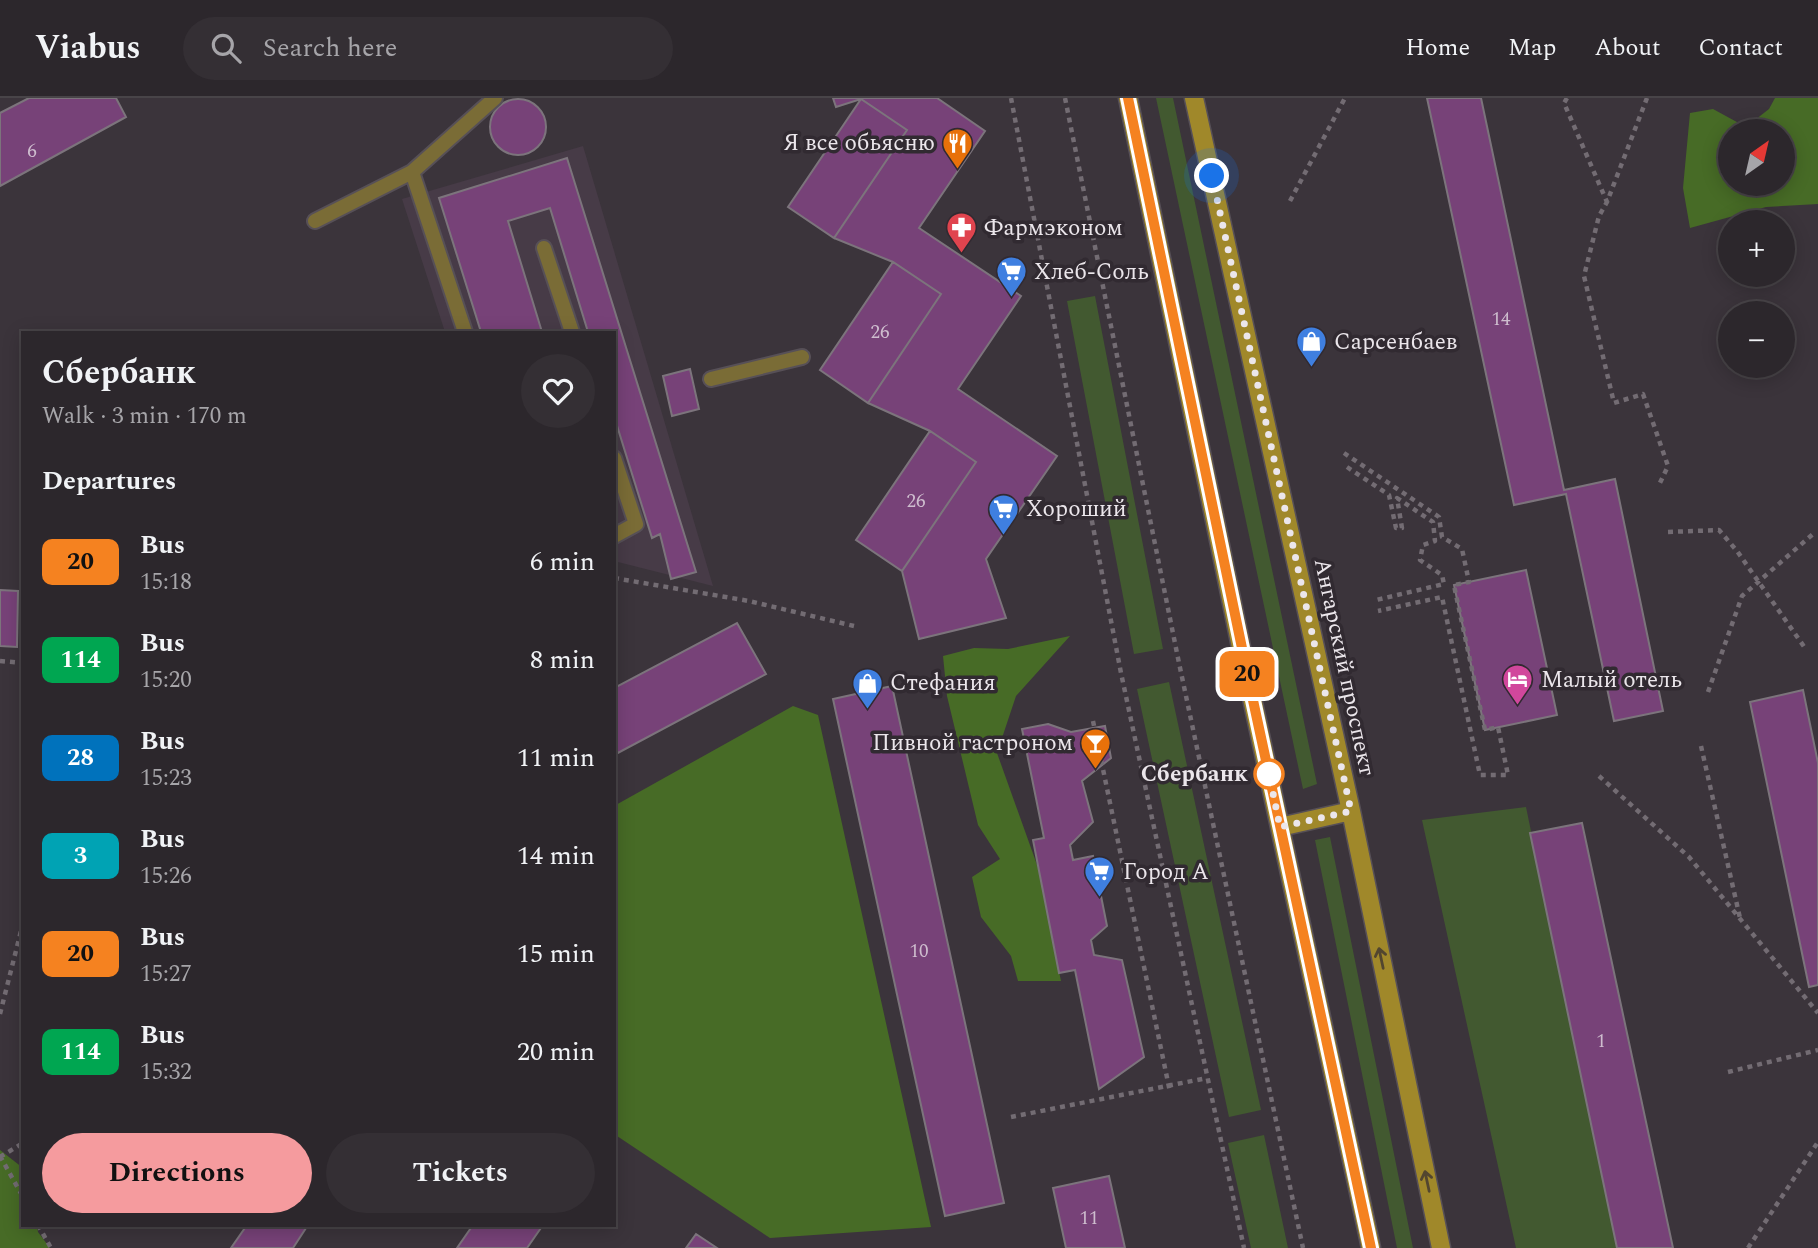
<!DOCTYPE html>
<meta charset="utf-8">
<style>
:root{--surface:#2c272c;--page:#342f34;--text:#f1f3f6;--muted:#a6a5a9;--line:#484448;--accent:#f59b9e}
body{margin:0;font-family:Spectral,serif;background:var(--page);color:var(--text);height:100vh;display:flex;flex-direction:column;font-size:26px;white-space:nowrap}
*{box-sizing:border-box;margin:0}
p{font-size:23px;color:var(--muted)}
.icon{flex:none;width:38px;height:38px;fill:none;stroke:currentColor;stroke-width:2;stroke-linecap:round;stroke-linejoin:round}
.map{position:relative;flex:1;overflow:hidden}
.drawer{position:absolute;left:21px;top:233px;width:595px;height:896px;display:flex;flex-direction:column;background:var(--surface);border-radius:0px;box-shadow:0 4px 18px #0003,0 0 0 2px var(--line)}
.drawer>*{flex:none}
.badge{padding:0 14px;border-radius:10px;font-size:24px;line-height:46px}
.needle{width:46px;rotate:34deg}
.tools{position:absolute;left:1718px;top:21px;display:grid;gap:14px}
.tools a{display:grid;place-items:center;width:77px;height:77px;border-radius:50%;background:var(--surface);box-shadow:0 4px 18px #0003,0 0 0 2px var(--line);font-size:35px}
.you{position:absolute;width:35px;height:35px;margin:-18px;border:5px solid #fff;border-radius:50%;background:#1a73e8;box-shadow:0 0 0 10px #1a73e833}
.map>.badge{position:absolute;translate:-50% -50%;box-shadow:0 0 0 4px #fff}
h2{padding:0 21px;font-size:26px;line-height:63px}
.round{display:grid;place-items:center;flex:none;width:74px;height:74px;border-radius:37px;background:var(--page)}
.summary{display:flex;align-items:center;justify-content:space-between;height:119px;padding:0 21px}
h1{font-size:33px;font-weight:700;line-height:52px}
.primary-button{display:flex;gap:14px;margin-top:auto;padding:14px 21px}
.primary-button a{flex:1;height:80px;border-radius:42px;background:var(--accent);color:#111;font-size:28px;font-weight:700;line-height:80px;text-align:center}
.primary-button a+a{background:var(--page);color:var(--text)}
ul{padding:0;list-style:none}
li{display:flex;align-items:center;gap:21px;height:98px;padding:0 21px}
li div{flex:1}
li b{display:block;font-size:26px}
li em{font-style:normal}
li .badge{min-width:77px;font-weight:700;text-align:center}
header{display:flex;align-items:center;gap:42px;box-sizing:border-box;height:98px;padding:0 35px;background:var(--surface);border-bottom:2px solid var(--line)}
header strong{font-size:33px}
nav{display:flex;gap:38px;margin-inline-start:auto;font-size:24px}
.search{width:490px;height:63px;background:var(--page);display:flex;align-items:center;gap:18px;box-sizing:border-box;padding:0 24px;border-radius:38px;color:var(--muted);font-size:26px}
.map>svg:first-child{display:block}
.built{fill:#473b47}
.green{fill:#425930}
.forest{fill:#476b26;fill-rule:evenodd}
.building{fill:#774278;stroke:#7c747c;stroke-width:2}
.lines{fill:none;stroke-linecap:round;stroke-linejoin:round}
.lane-casing{stroke:#575057;stroke-width:18}
.secondary-casing{stroke:#575057;stroke-width:21}
.path{stroke:#736c73;stroke-width:4.5;stroke-dasharray:5 5;stroke-linecap:butt}
.lane{stroke:#7a6c36;stroke-width:14}
.secondary{stroke:#a0882a;stroke-width:18}
.oneway{stroke:#52462f}
.line-casing{stroke:#fff;stroke-width:16}
.line{stroke:#f58220;stroke-width:10}
.walk{stroke:#ebe6eb;stroke-width:7;stroke-dasharray:0 12.6}
.stop-dot{fill:#fff;stroke:#f58220;stroke-width:3.5}
.labels{text-anchor:middle;dominant-baseline:central;stroke-width:7;stroke-linejoin:round;paint-order:stroke}
.number-label{font-size:19px;fill:#cebdce}
.poi-label{font-size:23px;fill:#ebe6eb;stroke:#312a31;text-anchor:start}
.street-label{font-size:23px;fill:#ebe6eb;stroke:#312a31}
.stop-label{font-size:23px;font-weight:bold;fill:#ebe6eb;stroke:#312a31;text-anchor:end}
</style>
<header>
<strong>Viabus</strong>
<div class="search"><svg class="icon" aria-label="search" viewBox="0 0 24 24"><circle cx="10" cy="10" r="6"/><path d="M15 15l6 6"/></svg>Search here</div>
<nav><a>Home</a><a>Map</a><a>About</a><a>Contact</a></nav>
</header>
<div class="map">
<svg width="1818" height="1150" viewBox="0 0 1818 1150">
<rect width="100%" height="100%" fill="#3b343b"/>
<path class="built" d="M583,48L713,488L614,463V234H445L402,101Z"/>
<path class="green" d="M1156,0H1173L1317,686L1303,691Z
M1095,198L1163,551L1134,556L1067,203Z
M1169,584L1261,1012L1229,1019L1137,591Z
M1526,709L1617,1150H1516L1422,722Z
M1330,739L1413,1150H1397L1315,742Z
M1264,1037L1288,1150H1251L1228,1045Z"/>
<path class="forest" d="M1775,0H1818V106L1766,109L1690,130L1683,90L1690,15L1713,11L1746,29L1769,11ZM1783,33V86H1731V33Z
M1070,538L1016,598L997,655L1046,792L1052,839L1061,883H1018L1011,858L981,819L972,779L1000,761L978,727L947,598L943,558L974,550L1008,551Z
M793,608L818,617L931,1129L770,1140L614,1036V708Z
M0,1052L23,1070V1127H37L38,1134L50,1150H0Z"/>
<path class="building" d="M29,0H116L126,19L0,88V15Z
M833,0H937L985,33L919,130L1021,198L958,291L1057,358L986,461L1006,520L919,541L902,473L976,364L930,333L868,305L941,196L893,164L834,140L907,32L861,1L836,9Z
M1427,0H1481L1564,392L1615,381L1663,613L1614,623L1566,396L1514,407Z
M861,1L907,32L834,140L788,109Z
M490 29a28 28 0 1 1 56 0a28 28 0 1 1-56 0Z
M567,60L696,474L671,481L660,436L652,440L614,318V234H588L550,110L508,123L542,234H481L439,100Z
M893,164L941,196L868,305L820,272Z
M690,271L699,311L672,318L663,278Z
M930,333L976,364L902,473L856,442Z
M1526,472L1557,617L1485,632L1454,487Z
M0,492L18,493L17,549L0,548Z
M737,525L766,576L614,657V590Z
M892,588L1004,1105L945,1118L833,601Z
M1803,592L1818,665V887L1809,889L1750,604Z
M1048,626L1071,634L1105,628L1111,660L1082,683L1093,724L1070,747L1073,762L1093,758L1107,828L1091,842L1094,857L1122,862L1144,959L1099,991L1075,872L1059,875L1033,742L1044,740L1022,631Z
M1582,725L1673,1150H1617L1530,735Z
M1109,1078L1125,1150H1066L1053,1090Z
M247,1127H308L293,1150H231Z
M473,1127H543L527,1150H457Z
M696,1136L717,1150H686Z"/>
<g class="lines">
<defs>
<path id="lane" d="M412,74L465,234
M315,123L412,74L495,0
M544,150L572,234
M711,281L802,259
M614,360L636,426L614,438"/>
<path id="secondary" d="M1128,0L1242,554L1371,1150
M1194,0L1351,713L1441,1150
M1280,729L1351,713"/>
</defs>
<use href="#lane" class="lane-casing"/>
<use href="#secondary" class="secondary-casing"/>
<path class="path" d="M1011,0L1121,575L1244,1150
M1065,0L1179,565L1303,1150
M1567,0L1564,5L1607,104
M1647,0L1607,104L1599,118L1584,178L1614,305L1643,296L1668,368L1658,389
M1290,103L1345,0
M1344,355L1439,419L1442,439L1462,451L1469,484L1454,487L1456,497L1485,632L1498,629L1508,677H1480L1442,499L1378,513
M1347,369L1389,397L1396,430H1402L1397,400L1433,424L1435,443L1423,447L1420,462L1442,477L1444,486L1376,502
M1668,434L1719,432L1737,453L1805,550
M614,480L749,503L854,528
M0,563L23,565
M1708,594L1742,498L1813,436
M1093,623L1170,994
M1701,648L1740,820
M1599,678L1689,759L1818,915
M0,916L23,825
M1728,974L1818,952
M1011,1019L1207,980
M0,1058L23,1099
M0,1059L23,1045
M38,1127L51,1150
M1748,1150L1818,1044"/>
<use href="#lane" class="lane"/>
<use href="#secondary" class="secondary"/>
</g>
<defs><path id="oneway-shaft" d="M-6 0H5M1.5-3L5.5 0L1.5 3" fill="none" stroke-width="1.6" stroke-linecap="round" stroke-linejoin="round" transform="scale(1.75)"/></defs>
<g class="oneway">
<use href="#oneway-shaft" transform="translate(1381 860) rotate(-102)"/>
<use href="#oneway-shaft" transform="translate(1427 1083) rotate(-102)"/>
</g>
<g class="lines">
<defs>
<path id="line" d="M1128,0L1248,579L1371,1150"/>
</defs>
<use href="#line" class="line-casing"/>
<use href="#line" class="line"/>
<path class="walk" d="M1212,78L1351,713L1280,729L1269,676"/>
</g>
<defs>
<symbol id="restaurant-pin" viewBox="-11 -11 22 30"><path d="M0 17L-7.5 6A9.5 9.5 0 1 1 7.5 6Z" fill="#e8710a" stroke="#312a31"/><path d="M-5-6h1v4h1v-4h1v4h1v-4h1v5L-1.5 .5V6h-2V.5L-5-1ZM5-6V6H3V1.5H1.5Q1.5-4 5-6Z" fill="#fff"/></symbol>
<symbol id="pharmacy-pin" viewBox="-11 -11 22 30"><path d="M0 17L-7.5 6A9.5 9.5 0 1 1 7.5 6Z" fill="#e0444e" stroke="#312a31"/><path d="M-2-6h4v4h4v4h-4v4h-4v-4h-4v-4h4Z" fill="#fff"/></symbol>
<symbol id="supermarket-pin" viewBox="-11 -11 22 30"><path d="M0 17L-7.5 6A9.5 9.5 0 1 1 7.5 6Z" fill="#3f7fe0" stroke="#312a31"/><path d="M-6-5.5h2.5l.6 2H6L4.5 2H-2.5L-4.4-4H-6ZM-1.5 3.2a1.3 1.3 0 1 0 .1 0ZM3 3.2a1.3 1.3 0 1 0 .1 0Z" fill="#fff"/></symbol>
<symbol id="shop-pin" viewBox="-11 -11 22 30"><path d="M0 17L-7.5 6A9.5 9.5 0 1 1 7.5 6Z" fill="#3f7fe0" stroke="#312a31"/><path d="M-5-2.5h2.3a2.7 3.5 0 0 1 5.4 0H5L5.5 6h-11ZM-1.5-2.5h3a1.5 2.3 0 0 0-3 0Z" fill="#fff"/></symbol>
<symbol id="hotel-pin" viewBox="-11 -11 22 30"><path d="M0 17L-7.5 6A9.5 9.5 0 1 1 7.5 6Z" fill="#d1479c" stroke="#312a31"/><path d="M-6-4.5h1.5V1H6V5H4.5V3h-9V5H-6ZM-4 0a1.8 1.8 0 1 1 3.6 0ZM.5 0V-2.5h3Q6-2.5 6 0Z" fill="#fff"/></symbol>
<symbol id="bar-pin" viewBox="-11 -11 22 30"><path d="M0 17L-7.5 6A9.5 9.5 0 1 1 7.5 6Z" fill="#e8710a" stroke="#312a31"/><path d="M-6-5H6L.8 .8V4.5H3.5V6h-7V4.5H-.8V.8Z" fill="#fff"/></symbol>
</defs>
<g fill-rule="evenodd">
<use href="#restaurant-pin" x="940" y="28" width="35" height="47"/>
<use href="#pharmacy-pin" x="944" y="112" width="35" height="47"/>
<use href="#supermarket-pin" x="994" y="156" width="35" height="47"/>
<use href="#shop-pin" x="1294" y="226" width="35" height="47"/>
<use href="#supermarket-pin" x="986" y="394" width="35" height="47"/>
<use href="#hotel-pin" x="1500" y="564" width="35" height="47"/>
<use href="#shop-pin" x="850" y="568" width="35" height="47"/>
<use href="#bar-pin" x="1078" y="628" width="35" height="47"/>
<use href="#supermarket-pin" x="1082" y="756" width="35" height="47"/>
</g>
<circle class="stop-dot" cx="1269" cy="676" r="14"/>
<g class="labels">
<g class="number-label">
<text x="32" y="53">6</text>
<text x="1501" y="221">14</text>
<text x="880" y="234">26</text>
<text x="916" y="403">26</text>
<text x="919" y="853">10</text>
<text x="1601" y="943">1</text>
<text x="1089" y="1120">11</text>
</g>
<g class="poi-label">
<text x="935" y="45" text-anchor="end">Я все обьясню</text>
<text x="984" y="130">Фармэконом</text>
<text x="1034" y="174">Хлеб-Соль</text>
<text x="1334" y="244">Сарсенбаев</text>
<text x="1026" y="411">Хороший</text>
<text x="1541" y="582">Малый отель</text>
<text x="890" y="585">Стефания</text>
<text x="1073" y="645" text-anchor="end">Пивной гастроном</text>
<text x="1123" y="774">Город А</text>
</g>
<g class="street-label">
<text transform="translate(1344 569) rotate(78)">Ангарский проспект</text>
</g>
<g class="stop-label">
<text x="1248" y="676">Сбербанк</text>
</g>
</g>
</svg>
<div class="tools">
<a><svg class="needle" viewBox="-14 -14 28 28"><path d="M0-13l5 13h-10z" fill="#e53935"/><path d="M0 13l5-13h-10z" fill="#a6a5a9"/></svg></a>
<a>+</a>
<a>−</a>
</div>
<div class="you" style="left:1212px;top:78px"></div>
<b class="badge" style="left:1247px;top:576px;background:#f58220;color:#111">20</b>
<section class="drawer">
<div class="summary"><div><h1>Сбербанк</h1><p>Walk · 3 min · 170 m</p></div><a class="round"><svg class="icon" aria-label="heart" viewBox="0 0 24 24"><path d="M12 20l-8-8c-3-5 5-10 8-4 3-6 11-1 8 4z"/></svg></a></div>
<h2>Departures</h2>
<ul>
<li><span class="badge" style="background:#f58220;color:#111">20</span><div><b>Bus</b><p>15:18</p></div><em>6 min</em></li>
<li><span class="badge" style="background:#00a651;color:#fff">114</span><div><b>Bus</b><p>15:20</p></div><em>8 min</em></li>
<li><span class="badge" style="background:#0072bc;color:#fff">28</span><div><b>Bus</b><p>15:23</p></div><em>11 min</em></li>
<li><span class="badge" style="background:#00a3b4;color:#fff">3</span><div><b>Bus</b><p>15:26</p></div><em>14 min</em></li>
<li><span class="badge" style="background:#f58220;color:#111">20</span><div><b>Bus</b><p>15:27</p></div><em>15 min</em></li>
<li><span class="badge" style="background:#00a651;color:#fff">114</span><div><b>Bus</b><p>15:32</p></div><em>20 min</em></li>
</ul>
<div class="primary-button"><a>Directions</a><a>Tickets</a></div>
</section>
</div>
